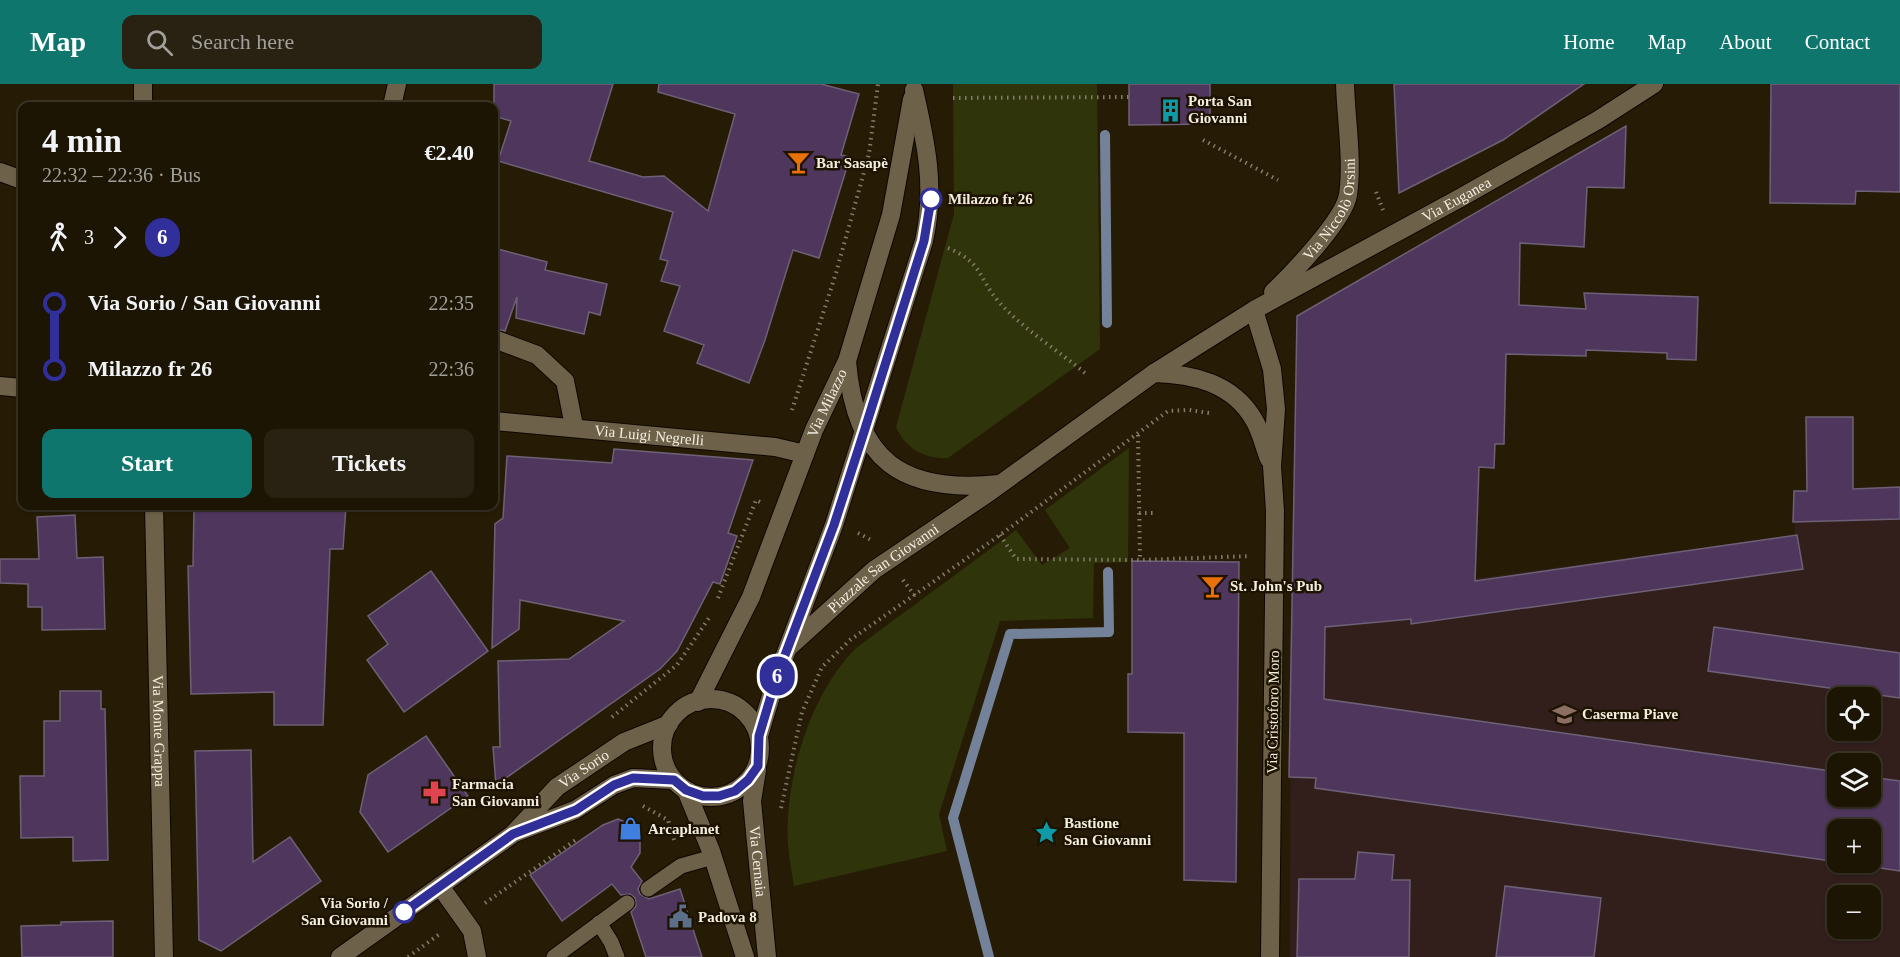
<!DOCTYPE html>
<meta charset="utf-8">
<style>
:root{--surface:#1c1504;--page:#292213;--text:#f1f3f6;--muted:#a09f9a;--line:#3a3426;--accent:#0f766e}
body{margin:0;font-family:Georgia,serif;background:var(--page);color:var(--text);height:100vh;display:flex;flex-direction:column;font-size:22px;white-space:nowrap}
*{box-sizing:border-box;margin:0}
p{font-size:20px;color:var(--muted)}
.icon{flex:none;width:33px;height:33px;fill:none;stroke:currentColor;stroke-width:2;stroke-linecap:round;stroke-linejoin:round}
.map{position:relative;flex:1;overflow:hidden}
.side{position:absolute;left:18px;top:18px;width:480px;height:408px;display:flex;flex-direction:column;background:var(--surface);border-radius:12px;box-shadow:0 2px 4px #0004,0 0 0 2px var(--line)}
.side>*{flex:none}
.badge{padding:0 12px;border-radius:20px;font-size:21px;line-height:39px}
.controls{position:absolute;left:1827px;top:603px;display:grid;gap:12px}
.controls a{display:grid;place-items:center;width:54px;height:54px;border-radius:12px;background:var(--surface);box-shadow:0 2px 4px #0004,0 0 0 2px var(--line);font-size:30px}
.map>.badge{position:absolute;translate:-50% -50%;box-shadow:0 0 0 3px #fff}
.legs{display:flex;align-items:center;gap:9px;height:66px;padding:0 24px;font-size:20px}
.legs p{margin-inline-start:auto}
.head{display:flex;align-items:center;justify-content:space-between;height:102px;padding:0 24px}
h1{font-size:33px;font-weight:700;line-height:45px}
.cta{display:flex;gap:12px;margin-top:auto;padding:12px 24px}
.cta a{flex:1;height:69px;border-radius:12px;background:var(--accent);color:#fff;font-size:24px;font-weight:700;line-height:69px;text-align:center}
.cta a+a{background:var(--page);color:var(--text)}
ul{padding:0 24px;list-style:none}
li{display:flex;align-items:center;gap:21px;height:66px;font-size:22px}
li i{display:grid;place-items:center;width:9px;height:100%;margin:0 8px;background:currentColor}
li i::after{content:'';width:15px;height:15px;margin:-8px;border:4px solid;border-radius:50%;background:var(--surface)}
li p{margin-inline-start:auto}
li:first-child i{background:linear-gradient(#0000 50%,currentColor 0)}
li:last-child i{background:linear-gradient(currentColor 50%,#0000 0)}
header{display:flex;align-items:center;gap:36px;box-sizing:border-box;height:84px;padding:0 30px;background:var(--accent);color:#fff}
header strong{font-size:28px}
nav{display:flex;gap:33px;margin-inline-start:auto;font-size:21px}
.search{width:420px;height:54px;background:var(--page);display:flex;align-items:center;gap:15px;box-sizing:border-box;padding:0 21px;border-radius:12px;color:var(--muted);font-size:22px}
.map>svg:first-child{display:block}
.education{fill:#321f1c;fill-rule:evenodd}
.grass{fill:#30340a}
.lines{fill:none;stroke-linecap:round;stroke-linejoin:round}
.stream{stroke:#748299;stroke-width:10}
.building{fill:#4f365d;stroke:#6e6076;stroke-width:1.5}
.lane-casing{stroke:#0f0600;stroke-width:17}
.street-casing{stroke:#0f0600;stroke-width:20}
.secondary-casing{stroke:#0f0600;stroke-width:20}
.path{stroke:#847c69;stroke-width:4;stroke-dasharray:1.5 4.5;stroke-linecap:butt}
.lane{stroke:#6d6149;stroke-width:15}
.street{stroke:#6d6149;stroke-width:18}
.secondary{stroke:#6d6149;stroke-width:18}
.line-1-casing{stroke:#fff;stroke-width:14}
.line-1{stroke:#312f9a;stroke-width:9}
.stop-1-dot{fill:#fff;stroke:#312f9a;stroke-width:3}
.labels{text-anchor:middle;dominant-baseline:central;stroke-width:5;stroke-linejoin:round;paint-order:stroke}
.poi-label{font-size:15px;font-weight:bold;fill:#f4eee0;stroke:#1d1300;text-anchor:start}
.stop-label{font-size:15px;font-weight:bold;fill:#f4eee0;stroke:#1d1300;text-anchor:start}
.street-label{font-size:15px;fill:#f4eee0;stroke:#1d1300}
</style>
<header>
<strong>Map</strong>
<div class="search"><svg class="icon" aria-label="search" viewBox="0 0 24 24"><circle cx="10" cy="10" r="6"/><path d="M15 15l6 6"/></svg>Search here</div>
<nav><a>Home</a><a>Map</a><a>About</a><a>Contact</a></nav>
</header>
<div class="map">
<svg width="1900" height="873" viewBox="0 0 1900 873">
<rect width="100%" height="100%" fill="#261c06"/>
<path class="education" d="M1900,404V873H1290L1291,520L1795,451L1793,408ZM1838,614H1870V646H1838ZM1838,680H1870V712H1838ZM1838,746H1870V778H1838ZM1838,812H1870V844H1838Z"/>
<path class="grass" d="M953,0H1097L1100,265L948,374C924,375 906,365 896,343L954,130Z
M1129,364L1128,478L1094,479L1093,534L1000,537L939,730L947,767L794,802C792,788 789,774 788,761C784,696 810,610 856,564L1016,446L1042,481L1070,464L1045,426Z"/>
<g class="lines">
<path class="stream" d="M1105,51L1107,239
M989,873L953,734L1010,550L1109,548L1108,488"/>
</g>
<path class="building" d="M494,0H613L589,77L643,93L664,92L708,127L735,30L658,8L659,0H821L859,10L841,71L850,73L819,174L793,166L765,256L749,299L697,279L704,261L664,247L680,202L661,197L668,177L660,175L673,128L498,77L511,37L494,32Z
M1129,0H1210V40L1129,41Z
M1394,0H1584L1503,56L1399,109Z
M1771,0H1900V108L1856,107L1855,120L1770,119Z
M1626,42L1624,104L1587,103L1584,163L1520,159L1519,221L1586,225L1584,209L1698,213L1696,276L1667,275V269L1586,266V272L1506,270L1504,360H1495L1494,384L1479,383L1475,497L1797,451L1803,485L1411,540V535L1325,543L1324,615L1838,688V712H1870V693L1900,697V787L1841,778H1870V746H1838V778L1315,704L1316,694L1289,693L1297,232Z
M494,164L547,178L545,186L607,200L600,231L589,228L584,250L516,234L517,213L505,247L494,244Z
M1806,333H1853V405L1900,403V435L1793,438L1794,407H1807Z
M614,365L753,376L728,449L737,452L720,500L713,498L677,567L660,585L496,701L493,663H500L498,577L569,575L624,537L520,516L519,545L492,564L495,440L503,434L507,372L612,379Z
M194,422H346L343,465H330L323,641H274V608L191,610L188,482H193Z
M75,431L77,474L103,473L105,545L42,546V523H28V500L0,499V475H39L37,433Z
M1132,477L1239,478L1236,798L1184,796V649L1128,648V590H1132Z
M431,487L488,567L404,628L367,576L388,560L368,532Z
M1714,543L1900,569V614L1708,587Z
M60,607H101V625H105L108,776L73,777V753L21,754L20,692H44V637H60Z
M426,652L468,712L388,768L360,728L368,691Z
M251,666L253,778L290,753L321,797L221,867L199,856L195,667Z
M618,735L633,741L640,750V769L631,783L642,797L638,805L640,810L649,815L680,805L702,873H646L631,828L636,822L635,814L630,810L621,811L612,800L562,837L530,791L603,741Z
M1358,768L1394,771L1392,796H1410L1409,873H1297L1299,795H1355Z
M1505,802L1601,814L1594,873H1496Z
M113,837V873H22L21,842L61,841V838Z"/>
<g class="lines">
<defs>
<path id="lane" d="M648,805L681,782L713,773
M599,839L611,858L617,873
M554,873L627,819"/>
<g id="street">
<path d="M143,0V22"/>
<path d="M392,22L397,0"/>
<path d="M0,88L22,96"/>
<path id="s1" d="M1273,208C1292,190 1344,136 1348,111C1353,76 1346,35 1345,0"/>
<path d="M1254,226L1272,285L1276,325L1272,382L1275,427L1270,873"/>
<path d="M494,255L537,271L565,297L574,342"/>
<path d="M847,277C855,377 902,410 999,400"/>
<path d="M1154,289C1193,290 1233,299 1254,336C1261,347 1264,363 1269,375"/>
<path d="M0,302L22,304"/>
<path id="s2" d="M494,337L775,363L805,370"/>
<path id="s3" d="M154,422L164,873"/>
<path id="s4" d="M789,563L874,486L988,409L1154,289L1254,226L1460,114L1598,36L1654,0"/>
<path d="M440,802L472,847L477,873"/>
</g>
<g id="secondary">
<circle cx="711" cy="664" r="49"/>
<path id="s5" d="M698,618L751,513L814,346L847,277L891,131L912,15"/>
<path d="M759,652L776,595L834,441L924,157C936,104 926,58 914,6"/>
<path id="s6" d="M757,686L752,717L767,873"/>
<path d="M686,706L711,767L745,873"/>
<path d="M517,748L575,726L614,701L633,694L674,696"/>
<path id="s7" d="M340,873L513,750L557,703L624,658L669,640"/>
</g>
</defs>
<use href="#lane" class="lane-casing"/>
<use href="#street" class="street-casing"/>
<use href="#secondary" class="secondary-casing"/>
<path class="path" d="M953,14L1130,13
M1203,56L1278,96
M1376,108L1383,126
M948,164C982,178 978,193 998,217C1023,245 1056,265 1085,289
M792,326L836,189L869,70L878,0
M1138,351L1140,476
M1139,429H1153
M858,449L873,457
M1000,451L1016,475L1140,476L1251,472
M903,496L915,512
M718,514L756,416L760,418
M612,633L677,581L709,534
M643,722L668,736L675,759
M781,724L802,628L822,583L850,556L1000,451L1168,327L1189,326L1209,329
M485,819L577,755
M408,873L441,849"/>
<use href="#lane" class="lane"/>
<use href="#street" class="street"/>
<use href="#secondary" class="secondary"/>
</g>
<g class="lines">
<defs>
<path id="line-1" d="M404,828L513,750L576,726L614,701L633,694L674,696L686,706L703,712H719L735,707L748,696L758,682L759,652L776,595L834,441L864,348L924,157L931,115"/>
</defs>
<use href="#line-1" class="line-1-casing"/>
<use href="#line-1" class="line-1"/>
</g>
<defs>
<symbol id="building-bare" viewBox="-9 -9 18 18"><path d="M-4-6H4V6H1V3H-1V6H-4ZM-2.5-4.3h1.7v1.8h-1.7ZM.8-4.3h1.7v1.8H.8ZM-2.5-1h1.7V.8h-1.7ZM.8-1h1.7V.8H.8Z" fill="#0f9aa8" stroke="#1d1300" stroke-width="2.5" paint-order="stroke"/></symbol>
<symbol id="bar-bare" viewBox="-9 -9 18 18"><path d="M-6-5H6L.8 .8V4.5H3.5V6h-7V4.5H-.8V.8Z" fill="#e8710a" stroke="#1d1300" stroke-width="2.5" paint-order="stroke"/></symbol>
<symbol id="university-bare" viewBox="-9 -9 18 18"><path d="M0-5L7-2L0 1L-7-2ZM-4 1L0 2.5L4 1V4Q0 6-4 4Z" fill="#8d6e63" stroke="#1d1300" stroke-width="2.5" paint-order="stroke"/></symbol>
<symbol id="pharmacy-bare" viewBox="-9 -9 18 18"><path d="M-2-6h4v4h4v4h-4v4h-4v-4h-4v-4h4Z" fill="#e0444e" stroke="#1d1300" stroke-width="2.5" paint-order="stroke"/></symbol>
<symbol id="shop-bare" viewBox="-9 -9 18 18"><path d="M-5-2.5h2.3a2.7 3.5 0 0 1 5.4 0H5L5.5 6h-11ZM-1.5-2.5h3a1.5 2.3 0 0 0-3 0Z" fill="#3f7fe0" stroke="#1d1300" stroke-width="2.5" paint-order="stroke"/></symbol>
<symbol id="sight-bare" viewBox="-9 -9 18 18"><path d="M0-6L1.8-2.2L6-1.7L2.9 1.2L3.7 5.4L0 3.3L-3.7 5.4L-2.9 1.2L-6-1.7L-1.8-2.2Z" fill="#0f9aa8" stroke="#1d1300" stroke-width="2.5" paint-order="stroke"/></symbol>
<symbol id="civic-bare" viewBox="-9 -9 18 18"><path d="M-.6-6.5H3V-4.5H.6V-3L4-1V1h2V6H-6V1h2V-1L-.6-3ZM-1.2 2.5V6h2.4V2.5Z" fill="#5c6f8a" stroke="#1d1300" stroke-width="2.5" paint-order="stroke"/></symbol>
</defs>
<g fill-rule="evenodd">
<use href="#building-bare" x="1154" y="10" width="33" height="33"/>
<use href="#bar-bare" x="782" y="62" width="33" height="33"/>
<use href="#bar-bare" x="1196" y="486" width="33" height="33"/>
<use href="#university-bare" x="1548" y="614" width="33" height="33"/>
<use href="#pharmacy-bare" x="418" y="692" width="33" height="33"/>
<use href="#shop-bare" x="614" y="728" width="33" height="33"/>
<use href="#sight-bare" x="1030" y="732" width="33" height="33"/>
<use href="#civic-bare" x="664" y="816" width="33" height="33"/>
</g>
<g class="stop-1-dot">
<circle cx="931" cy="115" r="10"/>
<circle cx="404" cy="828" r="10"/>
</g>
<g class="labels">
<g class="poi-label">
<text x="1188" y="17">Porta San<tspan x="1188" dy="17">Giovanni</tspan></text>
<text x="816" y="79">Bar Sasapè</text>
<text x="1230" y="502">St. John's Pub</text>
<text x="1582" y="630">Caserma Piave</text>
<text x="452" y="700">Farmacia<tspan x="452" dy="17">San Giovanni</tspan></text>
<text x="1064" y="739">Bastione<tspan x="1064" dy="17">San Giovanni</tspan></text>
<text x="648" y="745">Arcaplanet</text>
<text x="698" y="833">Padova 8</text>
</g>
<g class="stop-label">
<text x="948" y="115">Milazzo fr 26</text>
<text x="388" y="819" text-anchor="end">Via Sorio /<tspan x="388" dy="17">San Giovanni</tspan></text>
</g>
<g class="street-label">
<text stroke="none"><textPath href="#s4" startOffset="806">Via Euganea</textPath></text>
<text stroke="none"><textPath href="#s1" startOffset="104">Via Niccolò Orsini</textPath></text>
<text stroke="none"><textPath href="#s5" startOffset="326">Via Milazzo</textPath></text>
<text stroke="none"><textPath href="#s2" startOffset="156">Via Luigi Negrelli</textPath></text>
<text stroke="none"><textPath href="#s4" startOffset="123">Piazzale San Giovanni</textPath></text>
<text transform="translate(1273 628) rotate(-89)">Via Cristoforo Moro</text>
<text stroke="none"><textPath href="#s3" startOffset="225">Via Monte Grappa</textPath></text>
<text stroke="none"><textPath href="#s7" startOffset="309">Via Sorio</textPath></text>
<text stroke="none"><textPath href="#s6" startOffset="92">Via Cernaia</textPath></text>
</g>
</g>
</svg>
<div class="controls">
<a><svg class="icon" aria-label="locate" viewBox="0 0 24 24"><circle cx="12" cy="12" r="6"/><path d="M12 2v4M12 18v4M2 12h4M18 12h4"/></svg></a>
<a><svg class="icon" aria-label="layers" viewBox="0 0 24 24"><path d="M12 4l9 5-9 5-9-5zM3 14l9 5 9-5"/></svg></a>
<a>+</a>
<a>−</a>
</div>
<b class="badge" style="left:777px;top:592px;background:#312f9a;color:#fff">6</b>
<section class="side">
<div class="head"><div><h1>4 min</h1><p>22:32 – 22:36 · Bus</p></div><b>€2.40</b></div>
<div class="legs"><svg class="icon" aria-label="walk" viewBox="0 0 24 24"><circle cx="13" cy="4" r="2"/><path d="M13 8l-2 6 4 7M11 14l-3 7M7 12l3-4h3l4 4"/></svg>3<svg class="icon" aria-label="forward" viewBox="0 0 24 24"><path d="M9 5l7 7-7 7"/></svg><b class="badge" style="background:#312f9a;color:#fff">6</b></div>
<ul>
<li><i style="color:#312f9a"></i><b>Via Sorio / San Giovanni</b><p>22:35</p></li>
<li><i style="color:#312f9a"></i><b>Milazzo fr 26</b><p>22:36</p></li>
</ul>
<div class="cta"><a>Start</a><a>Tickets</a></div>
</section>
</div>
